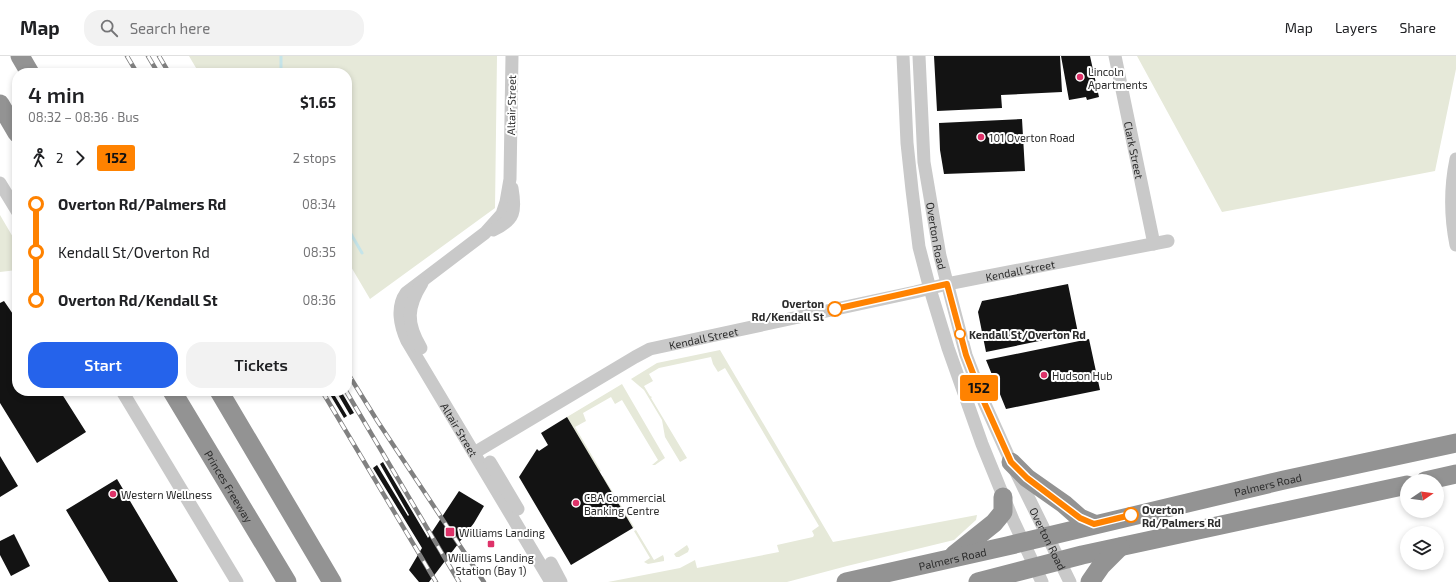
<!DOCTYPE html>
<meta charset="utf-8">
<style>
:root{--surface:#fff;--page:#f2f2f2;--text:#202124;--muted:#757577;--line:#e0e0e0;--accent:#2563eb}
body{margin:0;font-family:"Exo 2",sans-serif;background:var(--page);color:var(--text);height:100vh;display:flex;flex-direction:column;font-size:15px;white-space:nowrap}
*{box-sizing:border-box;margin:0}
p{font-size:13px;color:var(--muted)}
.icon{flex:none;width:22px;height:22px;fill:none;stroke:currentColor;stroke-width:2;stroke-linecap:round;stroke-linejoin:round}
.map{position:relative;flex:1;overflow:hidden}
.details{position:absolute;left:12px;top:12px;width:340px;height:328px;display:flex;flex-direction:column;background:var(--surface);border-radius:16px;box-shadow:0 2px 6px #0003}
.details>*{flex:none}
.badge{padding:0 8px;border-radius:3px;font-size:14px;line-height:26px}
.needle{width:26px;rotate:77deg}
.tools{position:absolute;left:1400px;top:418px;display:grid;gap:8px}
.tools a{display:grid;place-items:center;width:44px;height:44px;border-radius:50%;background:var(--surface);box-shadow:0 2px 6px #0003;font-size:20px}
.map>.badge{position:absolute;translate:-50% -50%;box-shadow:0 0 0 2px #fff}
.legs{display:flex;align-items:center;gap:6px;height:44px;padding:0 16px;font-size:13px}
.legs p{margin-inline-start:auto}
.headline{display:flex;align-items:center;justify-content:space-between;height:68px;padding:0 16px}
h1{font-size:22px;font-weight:600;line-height:30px}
.button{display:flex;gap:8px;margin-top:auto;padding:8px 16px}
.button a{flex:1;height:46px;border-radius:16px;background:var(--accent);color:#fff;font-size:16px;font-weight:600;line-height:46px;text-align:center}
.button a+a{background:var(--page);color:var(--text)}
ul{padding:0 16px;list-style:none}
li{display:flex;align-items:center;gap:14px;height:48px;font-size:15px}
li i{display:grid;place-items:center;width:6px;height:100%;margin:0 5px;background:currentColor}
li i::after{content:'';width:10px;height:10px;margin:-5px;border:3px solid;border-radius:50%;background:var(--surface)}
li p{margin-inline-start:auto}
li:first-child i{background:linear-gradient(#0000 50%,currentColor 0)}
li:last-child i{background:linear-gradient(currentColor 50%,#0000 0)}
header{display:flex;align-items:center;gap:24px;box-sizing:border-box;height:56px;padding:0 20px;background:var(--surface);border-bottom:1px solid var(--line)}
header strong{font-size:19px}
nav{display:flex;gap:22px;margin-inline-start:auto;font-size:14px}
.search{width:280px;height:36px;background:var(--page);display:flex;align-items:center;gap:10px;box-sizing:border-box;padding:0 14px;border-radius:16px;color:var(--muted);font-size:15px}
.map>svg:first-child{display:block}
.green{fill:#e6e9d9}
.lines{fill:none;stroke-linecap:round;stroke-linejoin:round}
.stream{stroke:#c5e4e9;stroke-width:3}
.building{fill:#131313}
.minor{stroke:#c9c9c9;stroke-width:13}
.highway{stroke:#939393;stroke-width:19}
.rail-casing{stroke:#818181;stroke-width:4.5}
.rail{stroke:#fff;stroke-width:3;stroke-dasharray:9;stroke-linecap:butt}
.line-1-casing{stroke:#fff;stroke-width:9}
.line-1{stroke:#ff8200;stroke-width:6}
.poi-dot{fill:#de3269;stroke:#fff;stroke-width:1.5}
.stop-1-dot{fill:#fff;stroke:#ff8200;stroke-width:2}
.labels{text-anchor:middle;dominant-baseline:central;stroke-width:4;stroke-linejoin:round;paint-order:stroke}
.poi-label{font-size:11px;fill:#2c2c2c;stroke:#fff;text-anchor:start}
.street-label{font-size:11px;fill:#2c2c2c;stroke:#fff}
.stop-label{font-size:11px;font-weight:bold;fill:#2c2c2c;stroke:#fff;text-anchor:start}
</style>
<header>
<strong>Map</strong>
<div class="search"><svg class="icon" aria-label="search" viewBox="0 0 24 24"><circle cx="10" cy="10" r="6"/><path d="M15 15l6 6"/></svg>Search here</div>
<nav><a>Map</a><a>Layers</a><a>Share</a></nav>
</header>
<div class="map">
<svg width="1456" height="526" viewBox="0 0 1456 526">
<rect width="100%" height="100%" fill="#fff"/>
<path class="green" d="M189,0H497L495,152L370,243L347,204V17H199Z
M1137,0H1456V13L1435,115L1222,156Z
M0,159L17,188V214L0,216Z
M720,294L833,486L977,459L976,464L954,484L847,510L787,526H608L680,512L695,504L697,512L779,496L777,489L813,481L814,479L812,475L819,470L725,312L718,316L713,308L711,301L659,312L649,318L653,325L644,330L650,340L652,341L651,342L687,402L680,406L665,381L662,364L644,334L631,323L657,307Z
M622,328L665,402L655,409H652L658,404L622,344L615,348L611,341L583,357L586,365L575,371L601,415L599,416L567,361Z
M602,420H603L634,471L633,472Z
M636,474L654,504L663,499L664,502V505L648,508L644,506L650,502L634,475Z
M687,489L689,493L688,496L679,501H676L674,498Z"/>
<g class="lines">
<path class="stream" d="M281,17V0
M347,171L362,197"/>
</g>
<path class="building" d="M934,0H1060L1062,36L1001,39L1002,52L937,55Z
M1061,0H1090L1099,41L1087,44L1086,41L1069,44Z
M1022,63L1025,115L944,118L940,94L939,67Z
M1068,228L1078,277L986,296L978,256L982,245Z
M4,245L17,264V335H60L86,376L37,407L0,347V247Z
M1089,283L1100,334L1006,353L986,304Z
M328,335H332L347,360L344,362Z
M336,335H341L354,357L350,359Z
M567,361L633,472L571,509L519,421L537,393L539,395L548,389L541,377Z
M0,400L18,430L0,441Z
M383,406L428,482L459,435L484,450L474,467L429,526H419L409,514L422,492L373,412L377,409L408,460L409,459L380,408Z
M117,423L178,526H109L66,454Z
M14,478L30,510L11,520L0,499V485Z"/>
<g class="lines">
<g class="minor">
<path id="s1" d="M512,0L510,123L506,146L502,158L485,177L406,237C396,251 400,270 407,285L551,526"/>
<path d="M903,0L907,87L912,134L919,191L930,233L948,292L982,388L1013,464L1042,526"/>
<path id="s2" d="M919,0L924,106L940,200L966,299L984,346L1011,406L1070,526"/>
<path id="s3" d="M1115,0L1154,188"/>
<path d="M1456,103C1450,132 1450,159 1456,189"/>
<path d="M0,127L17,155"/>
<path d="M493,174C515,164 516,155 512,132"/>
<path d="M421,292C406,267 407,251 422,227"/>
<path d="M122,335L237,526"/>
<path id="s4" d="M474,397L635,301L650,293L915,236L947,228L1168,185"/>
<path d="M490,406L518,453"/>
<path d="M551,507L561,526"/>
</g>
<g class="highway">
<path d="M20,0L30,17"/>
<path d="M0,48L17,77"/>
<path id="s5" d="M172,335L287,526"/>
<path d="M219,335L332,526"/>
<path d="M1011,406L1027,422L1064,448L1080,462L1094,468"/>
<path d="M1425,425L1456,418"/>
<path d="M954,499L994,467L1003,456V441"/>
<path id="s6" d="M846,526L1007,490L1284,424L1456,387"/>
<path d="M978,526L1082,499L1407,429"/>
<path d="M1090,526L1101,510L1120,491"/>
</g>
<defs>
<path id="rail" d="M127,0L137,17
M148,0L158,17
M159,0L169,17
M347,316L378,366L484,526
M322,335L436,526
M346,335L459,526"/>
</defs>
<use href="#rail" class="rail-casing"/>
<use href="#rail" class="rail"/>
</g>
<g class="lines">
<defs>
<path id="line-1" d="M835,253L947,228L966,299L984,346L1011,406L1027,422L1080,462L1094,468L1131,459"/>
</defs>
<use href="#line-1" class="line-1-casing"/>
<use href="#line-1" class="line-1"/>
</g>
<g class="poi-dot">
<circle cx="1080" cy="21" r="4"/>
<circle cx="981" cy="81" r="4"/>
<circle cx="1044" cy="319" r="4"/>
<circle cx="113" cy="438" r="4"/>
<circle cx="576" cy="447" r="4"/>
<rect x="445" y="471" width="10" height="10" rx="2"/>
<rect x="487" y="484" width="8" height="8" rx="2"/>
</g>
<g class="stop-1-dot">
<circle cx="835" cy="253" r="7"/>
<circle cx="960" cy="278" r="5"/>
<circle cx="1131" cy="459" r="7"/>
</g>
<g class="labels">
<g class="poi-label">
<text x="1088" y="15">Lincoln<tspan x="1088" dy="13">Apartments</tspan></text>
<text x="989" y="81">101 Overton Road</text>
<text x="1052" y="319">Hudson Hub</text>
<text x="121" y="438">Western Wellness</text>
<text x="584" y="441">CBA Commercial<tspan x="584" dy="13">Banking Centre</tspan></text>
<text x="459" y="476">Williams Landing</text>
<text x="491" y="501" text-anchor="middle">Williams Landing<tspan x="491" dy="13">Station (Bay 1)</tspan></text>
</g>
<g class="street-label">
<text transform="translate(511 49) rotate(-89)">Altair Street</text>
<text stroke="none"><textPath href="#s3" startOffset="96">Clark Street</textPath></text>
<text stroke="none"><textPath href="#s2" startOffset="181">Overton Road</textPath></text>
<text stroke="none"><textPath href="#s4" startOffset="583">Kendall Street</textPath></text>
<text stroke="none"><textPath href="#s4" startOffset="259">Kendall Street</textPath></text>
<text stroke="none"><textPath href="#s1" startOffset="437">Altair Street</textPath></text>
<text stroke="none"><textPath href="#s6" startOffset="433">Palmers Road</textPath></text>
<text stroke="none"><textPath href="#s5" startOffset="111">Princes Freeway</textPath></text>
<text stroke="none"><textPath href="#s2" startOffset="505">Overton Road</textPath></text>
<text stroke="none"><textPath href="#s6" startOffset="109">Palmers Road</textPath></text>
</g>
<g class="stop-label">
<text x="824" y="247" text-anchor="end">Overton<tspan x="824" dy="13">Rd/Kendall St</tspan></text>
<text x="969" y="278">Kendall St/Overton Rd</text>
<text x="1142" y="453">Overton<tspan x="1142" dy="13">Rd/Palmers Rd</tspan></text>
</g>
</g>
</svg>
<div class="tools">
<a><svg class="needle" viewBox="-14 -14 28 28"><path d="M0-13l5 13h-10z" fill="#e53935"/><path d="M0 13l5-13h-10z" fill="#757577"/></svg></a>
<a><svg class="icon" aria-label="layers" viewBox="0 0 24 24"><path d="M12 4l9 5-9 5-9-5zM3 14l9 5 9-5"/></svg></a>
</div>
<b class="badge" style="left:979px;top:332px;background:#ff8200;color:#111">152</b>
<section class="details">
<div class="headline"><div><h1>4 min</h1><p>08:32 – 08:36 · Bus</p></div><b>$1.65</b></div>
<div class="legs"><svg class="icon" aria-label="walk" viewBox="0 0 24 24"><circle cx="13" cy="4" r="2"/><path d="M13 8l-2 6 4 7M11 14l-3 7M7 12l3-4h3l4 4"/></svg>2<svg class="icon" aria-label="forward" viewBox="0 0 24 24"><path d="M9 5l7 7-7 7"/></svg><b class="badge" style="background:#ff8200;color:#111">152</b><p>2 stops</p></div>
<ul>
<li><i style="color:#ff8200"></i><b>Overton Rd/Palmers Rd</b><p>08:34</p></li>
<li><i style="color:#ff8200"></i><span>Kendall St/Overton Rd</span><p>08:35</p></li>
<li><i style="color:#ff8200"></i><b>Overton Rd/Kendall St</b><p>08:36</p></li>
</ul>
<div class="button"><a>Start</a><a>Tickets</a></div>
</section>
</div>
